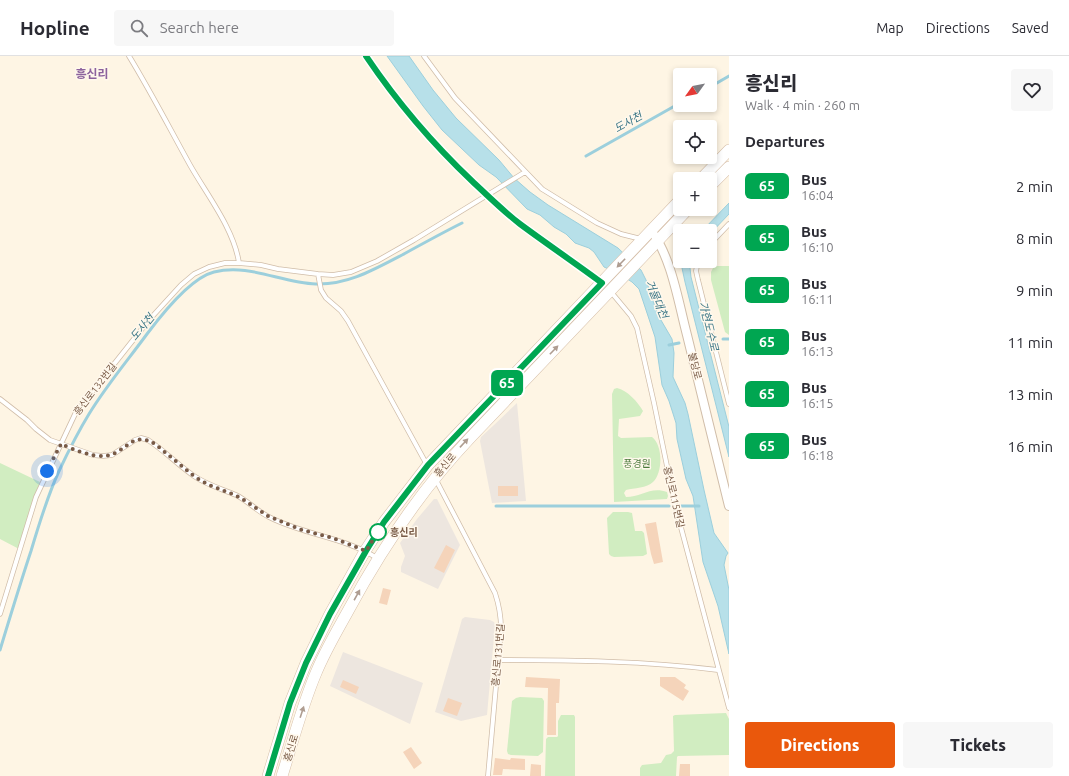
<!DOCTYPE html>
<meta charset="utf-8">
<style>
:root{--surface:#fff;--page:#f7f7f7;--text:#2b2b33;--muted:#7c7c81;--line:#e1e1e2;--accent:#ea580c}
body{margin:0;font-family:Ubuntu,"Noto Sans KR",sans-serif;background:var(--page);color:var(--text);height:100vh;display:flex;flex-direction:column;font-size:15px;white-space:nowrap}
*{box-sizing:border-box;margin:0}
p{font-size:13px;color:var(--muted)}
.icon{flex:none;width:22px;height:22px;fill:none;stroke:currentColor;stroke-width:2;stroke-linecap:round;stroke-linejoin:round}
.map{position:relative;flex:1;overflow:hidden}
.sheet{display:flex;flex-direction:column;background:var(--surface);width:340px}
.sheet>*{flex:none}
.badge{padding:0 8px;border-radius:6px;font-size:14px;line-height:26px}
.needle{width:26px;rotate:237deg}
.tools{position:absolute;left:673px;top:12px;display:grid;gap:8px}
.tools a{display:grid;place-items:center;width:44px;height:44px;border-radius:4px;background:var(--surface);box-shadow:0 2px 6px #0003;font-size:20px}
.you{position:absolute;width:20px;height:20px;margin:-10px;border:3px solid #fff;border-radius:50%;background:#1a73e8;box-shadow:0 0 0 6px #1a73e833}
.map>.badge{position:absolute;translate:-50% -50%;box-shadow:0 0 0 2px #fff}
h2{padding:0 16px;font-size:15px;line-height:36px}
.round{display:grid;place-items:center;flex:none;width:42px;height:42px;border-radius:4px;background:var(--page)}
.head{display:flex;align-items:center;justify-content:space-between;height:68px;padding:0 16px}
h1{font-size:19px;font-weight:800;line-height:30px}
.primary-button{display:flex;gap:8px;margin-top:auto;padding:8px 16px}
.primary-button a{flex:1;height:46px;border-radius:4px;background:var(--accent);color:#fff;font-size:16px;font-weight:800;line-height:46px;text-align:center}
.primary-button a+a{background:var(--page);color:var(--text)}
ul{padding:0;list-style:none}
li{display:flex;align-items:center;gap:12px;height:52px;padding:0 16px}
li div{flex:1}
li b{display:block;font-size:15px}
li em{font-style:normal}
li .badge{min-width:44px;font-weight:700;text-align:center}
header{display:flex;align-items:center;gap:24px;box-sizing:border-box;height:56px;padding:0 20px;background:var(--surface);border-bottom:1px solid var(--line)}
header strong{font-size:19px}
nav{display:flex;gap:22px;margin-inline-start:auto;font-size:14px}
.search{width:280px;height:36px;background:var(--page);display:flex;align-items:center;gap:10px;box-sizing:border-box;padding:0 14px;border-radius:4px;color:var(--muted);font-size:15px}
main{display:flex;flex:1;min-height:0}
.map>svg:first-child{display:block}
.industrial{fill:#ede6df}
.green{fill:#d1edc1}
.water{fill:#b7e0e9;stroke:#9ccfdc}
.lines{fill:none;stroke-linecap:round;stroke-linejoin:round}
.stream{stroke:#9ccfdc;stroke-width:3}
.building{fill:#f5d4ba}
.service-casing{stroke:#d0bda9;stroke-width:5.5}
.minor-casing{stroke:#d0bda9;stroke-width:10}
.secondary-casing{stroke:#d6bfa9;stroke-width:12}
.service{stroke:#fff;stroke-width:4}
.minor{stroke:#fff;stroke-width:8}
.secondary{stroke:#fff;stroke-width:11}
.oneway{fill:#af9d91}
.line-casing{stroke:#fff;stroke-width:9}
.line{stroke:#00a651;stroke-width:6}
.walk{stroke:#795b47;stroke-width:4;stroke-dasharray:0 7.2}
.stop-dot{fill:#fff;stroke:#00a651;stroke-width:2}
.labels{text-anchor:middle;dominant-baseline:central;stroke-width:3;stroke-linejoin:round;paint-order:stroke}
.street-label{font-size:10px;fill:#795b47;stroke:#fff8ec}
.park-label{font-size:10px;fill:#4b7a3c;stroke:#fff8ec}
.stop-label{font-size:10px;font-weight:bold;fill:#795b47;stroke:#fff8ec;text-anchor:start}
.water-label{font-size:11px;font-style:italic;fill:#3c7787;stroke:#fff8ec}
.quarter-label{font-size:12px;font-weight:bold;fill:#8c629d;stroke:#fff8ec}
</style>
<header>
<strong>Hopline</strong>
<div class="search"><svg class="icon" aria-label="search" viewBox="0 0 24 24"><circle cx="10" cy="10" r="6"/><path d="M15 15l6 6"/></svg>Search here</div>
<nav><a>Map</a><a>Directions</a><a>Saved</a></nav>
</header>
<main>
<div class="map">
<svg width="729" height="720" viewBox="0 0 729 720">
<rect width="100%" height="100%" fill="#fef5e4"/>
<path class="industrial" d="M517,347L526,445L492,447L480,385L481,381L494,369Z
M434,443H437L460,489L438,533L401,516V511L405,500L400,487L417,463Z
M465,561L490,564L494,566L495,569L487,659L461,665L435,656L459,574L462,563Z
M343,596L423,627L410,668L330,630Z"/>
<path class="green" d="M717,210H729V279L725,276L711,224V216L713,212Z
M617,332C627,334 638,346 643,355L640,360L619,363L618,380L621,382L652,381C663,389 663,417 653,426C647,432 634,432 626,434L624,437L626,441C641,441 651,430 667,436L668,440L667,443L614,446L612,338L614,333Z
M0,407L40,426L21,494L0,483Z
M613,456H628L632,457L635,475H642L644,477L647,498L643,500L614,501L611,500L609,498L607,462Z
M520,641L542,642L544,645L543,696L538,700L511,699L508,698L507,695L512,645L516,642Z
M726,657L729,663V699L678,700L677,701L676,720H640V712L642,709L661,707L666,699L671,698L674,695L673,660L675,659Z
M561,659H574L575,661V720H545L546,683L548,681H557L558,680V665Z"/>
<path class="water" d="M387,0H409L433,34L456,62L499,104L514,122L530,136L548,149L618,192L641,214L646,224L658,259L672,283L674,297L673,321L685,347L688,358L704,434L714,477L728,497L726,500L724,509L729,534V598L718,550L703,506L693,440L686,423L677,383L676,367L669,345L662,329L655,281L639,233L632,226L618,217L604,211L594,196L589,192L575,187L566,178L554,171L540,159L527,153L496,121L479,109L442,74L423,50Z
M729,147V158L710,178V175H702Z
M683,205H691L690,212L691,221L729,371V401L685,226L682,212Z"/>
<g class="lines">
<path class="stream" d="M710,31L729,20
M586,100L680,47
M723,283H729
M669,289L679,287
M496,450H669
M681,450H699
M0,594C10,561 20,528 31,495C39,468 47,441 59,415C68,396 78,376 89,358C106,330 128,304 147,278C162,258 190,222 214,216C249,207 281,227 316,228C348,229 375,213 402,199C422,188 442,177 462,167"/>
</g>
<path class="building" d="M498,430H518V440H498Z
M656,466L663,506L654,508L651,498L645,468Z
M446,489L455,494L444,517L434,512Z
M383,532L391,534L387,549L379,547Z
M526,621L560,623L559,647H556V679H547L548,632L525,631Z
M660,621H675L686,629L684,632L689,635L683,645L660,630Z
M343,624L359,631L356,638L340,631Z
M448,642L462,647L457,660L443,655Z
M411,691L422,707L414,713L403,696Z
M495,702L510,704L511,702L525,703V714L503,713L502,719H493Z
M531,708L541,709V720H530Z
M680,708H690V720H679Z"/>
<g class="lines">
<defs>
<path id="service" d="M129,0C151,36 170,73 190,109C207,139 234,173 239,207
M366,0C398,47 433,88 475,127C489,141 504,155 520,168C546,188 574,207 601,227
M424,0L455,42L542,133L597,167L621,178L641,183
M710,188L729,168
M698,205L696,215L698,224L729,348
M318,218L321,234L326,242L341,255L348,265L427,409
M611,236L631,260L637,272L654,347L675,449L729,652
M0,343L27,364L36,373L50,384L93,399L103,400L112,399L135,384L141,382L148,384C165,395 178,409 194,420C207,429 222,433 236,439C248,445 257,455 269,461C304,479 344,481 377,502
M436,424L495,537C499,549 501,560 501,573L488,720
M0,558L36,441L76,356L149,264L181,229L194,218L209,211L225,207H239L261,209L278,213L318,218L333,219L351,216L377,205L414,184L525,116
M498,604C571,604 645,605 718,614"/>
<path id="minor" d="M651,174C672,203 678,245 687,279C701,336 715,393 729,450"/>
<path id="secondary" d="M701,123L729,94
M710,130L729,111
M268,720L290,647L306,607L330,558L365,495L384,466L428,409L680,144
M282,720C293,685 302,650 316,617C325,595 337,575 348,555C382,492 421,434 470,382L688,153"/>
</defs>
<use href="#service" class="service-casing"/>
<use href="#minor" class="minor-casing"/>
<use href="#secondary" class="secondary-casing"/>
<use href="#service" class="service"/>
<use href="#minor" class="minor"/>
<use href="#secondary" class="secondary"/>
</g>
<defs><path id="oneway-solid" d="M-6-.8H1V-3.2L6.5 0L1 3.2V.8H-6Z"/></defs>
<g class="oneway">
<use href="#oneway-solid" transform="translate(621 207) rotate(134)"/>
<use href="#oneway-solid" transform="translate(554 294) rotate(-46)"/>
<use href="#oneway-solid" transform="translate(464 387) rotate(-47)"/>
<use href="#oneway-solid" transform="translate(357 539) rotate(-61)"/>
<use href="#oneway-solid" transform="translate(302 656) rotate(-72)"/>
</g>
<g class="lines">
<defs>
<path id="line" d="M268,720L290,647L306,607L330,558L366,495L384,466L428,409L602,227C575,207 547,188 520,168C503,155 488,140 472,125C432,87 397,46 366,0"/>
</defs>
<use href="#line" class="line-casing"/>
<use href="#line" class="line"/>
<path class="walk" d="M47,415L61,388C72,393 92,401 104,400C126,399 131,373 155,388L195,421L209,429L235,439L244,444L268,460L302,474L333,482L366,495L378,476"/>
</g>
<circle class="stop-dot" cx="378" cy="476" r="8"/>
<g class="labels">
<g class="street-label">
<text transform="translate(695 310) rotate(76)">불당로</text>
<text transform="translate(95 333) rotate(-52)">흥신로132번길</text>
<text transform="translate(445 409) rotate(-50)">흥신로</text>
<text transform="translate(674 441) rotate(77)">흥신로115번길</text>
<text transform="translate(498 599) rotate(-85)">흥신로131번길</text>
<text transform="translate(291 692) rotate(-73)">흥신로</text>
</g>
<g class="park-label">
<text x="637" y="407">풍경원</text>
</g>
<g class="stop-label">
<text x="390" y="476">흥신리</text>
</g>
<g class="water-label">
<text transform="translate(628 66) rotate(-29)">도사천</text>
<text transform="translate(657 243) rotate(67)">거물대천</text>
<text transform="translate(709 270) rotate(76)">가현도수로</text>
<text transform="translate(142 271) rotate(-50)">도사천</text>
</g>
<g class="quarter-label">
<text x="92" y="17">흥신리</text>
</g>
</g>
</svg>
<div class="tools">
<a><svg class="needle" viewBox="-14 -14 28 28"><path d="M0-13l5 13h-10z" fill="#e53935"/><path d="M0 13l5-13h-10z" fill="#7c7c81"/></svg></a>
<a><svg class="icon" aria-label="locate" viewBox="0 0 24 24"><circle cx="12" cy="12" r="6"/><path d="M12 2v4M12 18v4M2 12h4M18 12h4"/></svg></a>
<a>+</a>
<a>−</a>
</div>
<div class="you" style="left:47px;top:415px"></div>
<b class="badge" style="left:507px;top:327px;background:#00a651;color:#fff">65</b>
</div>
<section class="sheet">
<div class="head"><div><h1>흥신리</h1><p>Walk · 4 min · 260 m</p></div><a class="round"><svg class="icon" aria-label="heart" viewBox="0 0 24 24"><path d="M12 20l-8-8c-3-5 5-10 8-4 3-6 11-1 8 4z"/></svg></a></div>
<h2>Departures</h2>
<ul>
<li><span class="badge" style="background:#00a651;color:#fff">65</span><div><b>Bus</b><p>16:04</p></div><em>2 min</em></li>
<li><span class="badge" style="background:#00a651;color:#fff">65</span><div><b>Bus</b><p>16:10</p></div><em>8 min</em></li>
<li><span class="badge" style="background:#00a651;color:#fff">65</span><div><b>Bus</b><p>16:11</p></div><em>9 min</em></li>
<li><span class="badge" style="background:#00a651;color:#fff">65</span><div><b>Bus</b><p>16:13</p></div><em>11 min</em></li>
<li><span class="badge" style="background:#00a651;color:#fff">65</span><div><b>Bus</b><p>16:15</p></div><em>13 min</em></li>
<li><span class="badge" style="background:#00a651;color:#fff">65</span><div><b>Bus</b><p>16:18</p></div><em>16 min</em></li>
</ul>
<div class="primary-button"><a>Directions</a><a>Tickets</a></div>
</section>
</main>
